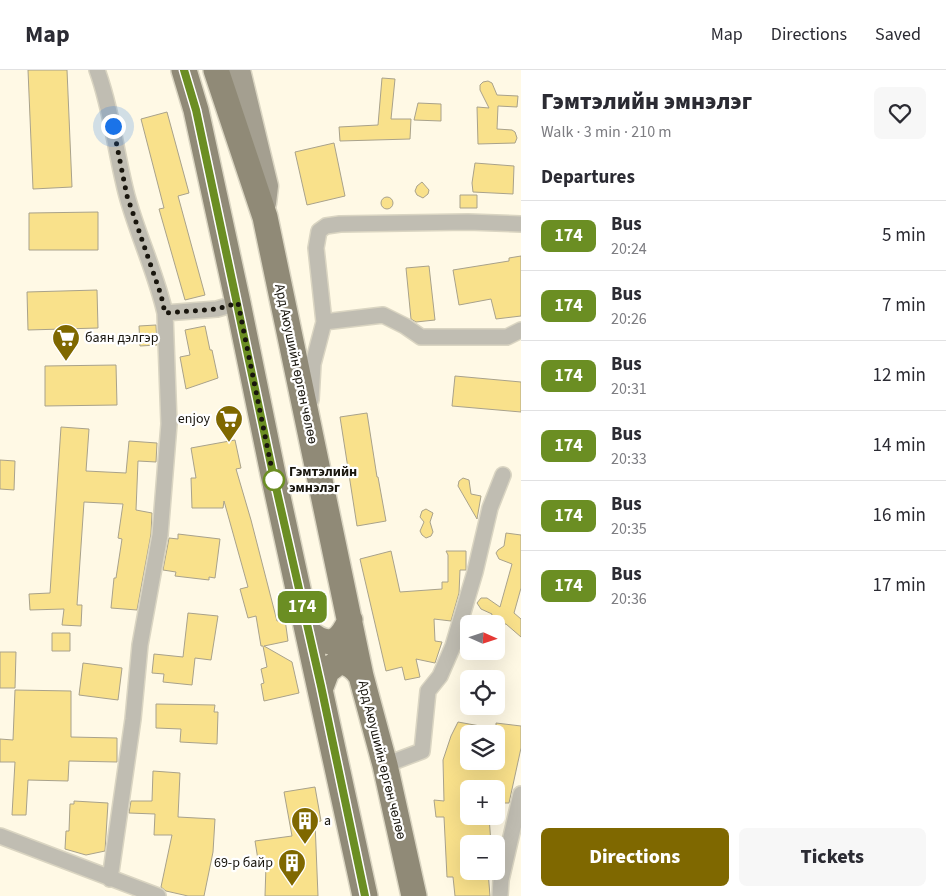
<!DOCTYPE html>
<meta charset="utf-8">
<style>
:root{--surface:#fff;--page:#f7f7f7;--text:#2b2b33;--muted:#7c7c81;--line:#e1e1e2;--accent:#7f6800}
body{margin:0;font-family:"Source Sans 3",sans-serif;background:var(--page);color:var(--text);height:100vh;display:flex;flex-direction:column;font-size:19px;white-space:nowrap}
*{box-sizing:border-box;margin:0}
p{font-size:16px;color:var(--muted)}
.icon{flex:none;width:28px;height:28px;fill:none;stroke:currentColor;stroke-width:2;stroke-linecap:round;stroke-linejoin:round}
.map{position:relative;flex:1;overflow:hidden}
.details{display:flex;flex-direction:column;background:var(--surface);width:425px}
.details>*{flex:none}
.badge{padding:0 10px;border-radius:8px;font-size:18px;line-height:32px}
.needle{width:32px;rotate:93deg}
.tools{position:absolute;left:460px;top:545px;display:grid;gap:10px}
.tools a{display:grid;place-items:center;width:45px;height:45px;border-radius:8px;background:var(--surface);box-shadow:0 5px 20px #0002;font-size:25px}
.you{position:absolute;width:25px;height:25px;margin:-12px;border:4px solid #fff;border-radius:50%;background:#1a73e8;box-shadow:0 0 0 8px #1a73e833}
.map>.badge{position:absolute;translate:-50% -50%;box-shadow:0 0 0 2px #fff}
h2{padding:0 20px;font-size:19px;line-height:45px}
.round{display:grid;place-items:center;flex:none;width:52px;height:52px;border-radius:8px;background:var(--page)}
.summary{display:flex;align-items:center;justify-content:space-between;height:85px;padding:0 20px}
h1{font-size:24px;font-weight:800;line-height:38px}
.button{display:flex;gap:10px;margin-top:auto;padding:10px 20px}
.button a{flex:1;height:58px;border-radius:8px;background:var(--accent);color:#fff;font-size:20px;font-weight:800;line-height:58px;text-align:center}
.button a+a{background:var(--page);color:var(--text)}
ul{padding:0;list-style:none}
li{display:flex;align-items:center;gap:15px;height:70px;padding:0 20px;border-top:1px solid var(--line)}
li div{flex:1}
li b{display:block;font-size:19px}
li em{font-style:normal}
li .badge{min-width:55px;font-weight:700;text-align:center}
header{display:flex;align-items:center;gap:30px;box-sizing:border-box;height:70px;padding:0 25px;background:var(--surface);border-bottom:1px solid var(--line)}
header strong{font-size:24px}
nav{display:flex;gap:28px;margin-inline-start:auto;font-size:18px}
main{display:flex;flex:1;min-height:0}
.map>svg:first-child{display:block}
.building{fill:#f9e18b;stroke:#a9a28b}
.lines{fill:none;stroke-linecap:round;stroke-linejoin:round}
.minor-casing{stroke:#dad5c2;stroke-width:18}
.secondary-casing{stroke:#dad5c2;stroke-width:25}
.primary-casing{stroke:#dad5c2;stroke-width:28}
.minor{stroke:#c0bdb2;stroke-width:15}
.secondary{stroke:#a49f90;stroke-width:22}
.primary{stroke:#908a77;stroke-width:25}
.line-casing{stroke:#fff;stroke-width:11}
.line{stroke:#6b8e23;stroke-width:8}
.walk{stroke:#18150d;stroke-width:5;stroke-dasharray:0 9}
.stop-dot{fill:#fff;stroke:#6b8e23;stroke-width:2.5}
.labels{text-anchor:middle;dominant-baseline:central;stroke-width:4.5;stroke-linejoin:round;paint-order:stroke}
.poi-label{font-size:14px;fill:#18150d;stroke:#fff;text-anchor:start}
.street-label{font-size:14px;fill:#18150d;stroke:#fff}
.stop-label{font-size:14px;font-weight:bold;fill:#18150d;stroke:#fff;text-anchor:start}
</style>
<header>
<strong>Map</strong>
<nav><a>Map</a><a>Directions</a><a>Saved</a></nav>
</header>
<main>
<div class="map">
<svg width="521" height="826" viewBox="0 0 521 826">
<rect width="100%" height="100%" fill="#fff9e5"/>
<path class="building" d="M28,0H67L72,117L33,119Z
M382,8L395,9L391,49H411L410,69L340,71L339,57L378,55Z
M488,11L492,13L497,25L518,26L517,37L498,36L497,59L512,60L515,62L517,68L515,73L478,74L477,37L489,38L480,20V15L483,12Z
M418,33L441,34V51L414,50Z
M167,42L189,123L178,126L205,225L185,230L159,139L164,138L141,49Z
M334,73L345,126L307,135L295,82Z
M475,93L514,96L513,124L473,122L472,113Z
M422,112L429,120L428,124L423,128L417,125L415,121L417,116Z
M460,125H477V138H460Z
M381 133a6 6 0 1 1 12 0a6 6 0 1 1-12 0Z
M98,142V180H29V143Z
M521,186V246L496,249L491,229L459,235L453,200L509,191V188Z
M429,196L435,250L416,252L411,249L406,198Z
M97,220L98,258L28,260L27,222Z
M156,255L157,275L140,276L139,256Z
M205,256L210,280H212L218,308L186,319L180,287L190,285L185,260Z
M116,295L117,335L45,336V296Z
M455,306L521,312V342L452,336Z
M367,343L377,407H378L386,451L357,456L340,347Z
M61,357L89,359L86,401L126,403L129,371L157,373L156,392L138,391L136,440L152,443L151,464L137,540L111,538L114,508H116L122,469L118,468L123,434L84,432L77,535H82L81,556L62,555L64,539L30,540L29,524L50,523Z
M235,370L241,398L236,399L251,450L277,551L285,549L288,571L264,576L292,592L299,623L264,631L261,614L264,613L261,599L267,597L263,576H261L256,546L248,548L240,519L248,517L224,431L223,438H192L191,408H196L191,378Z
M0,390L15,391L14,420L0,419Z
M463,408L469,410L471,424L481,426L477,449L458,416L459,411Z
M426,439L433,443L430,452L433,462L431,466L426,468L422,465L420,461L424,452L420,447L422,441Z
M506,463L521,465V518L514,543L521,549V567L506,554H490L492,544L481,539L477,533L481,528H487L500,537L512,494L499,489L496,483L498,480L504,476Z
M178,464L220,469L215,508L209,507V510L175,506L176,502L163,500L169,468L178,469Z
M391,481L400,522L442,519V512H448V485L446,481H466V500H460L459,523L451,551L434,549L435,571L442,572L435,593L416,589L420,607L405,610L402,597L386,601L360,489Z
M188,543L218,546L211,590L195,588L192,615L163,612L164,604L152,603L154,584L183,587Z
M52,563H70V581H52Z
M0,582H16L15,618H0Z
M83,593L122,598L118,630L79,625Z
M15,620L71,621V667L117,668V692L69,691L68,711L28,710L26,745H12L15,692H0V669L13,670Z
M156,634L215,635L214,642H218L217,674L180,672L181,659L156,658Z
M458,652L491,658V664H469V691H496V653L521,656V678L509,733H496V719H469V746H489L491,774H469V801H488L490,826H455L453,807H447L444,747H436L434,730L444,731L443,690L451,666Z
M153,701L180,703L178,747L215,749L213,782L204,826H188L166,821L161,817L172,765H154L155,744L129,743L131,731H152Z
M315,717L321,751L315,752L318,826H265L266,795L259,796L255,771L292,766L284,722Z
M74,731L108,733L105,781L86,785L65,779L66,761H69L70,734H74Z"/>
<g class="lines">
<defs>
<path id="minor" d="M97,0C112,41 116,85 127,126C138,166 156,203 165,243L217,239L238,233
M324,252L383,245L405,256L421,267H507L521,260
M311,330L313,294L324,252L316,178L319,161L326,156L340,154L468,152L521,154
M385,695L422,681L428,621L440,606L453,576L475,502L490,438L503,405
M0,766L158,826
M110,809L133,649L140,575L160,465L169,354L165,243
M500,826L501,810L521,724"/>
<path id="secondary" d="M239,0L267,116L265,133"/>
<path id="primary" d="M184,0L196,40L238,233L273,404L365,826
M216,0L265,147L361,606L385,695L414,826
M308,562C329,579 340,573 350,550
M321,617L327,601L340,591C350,594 355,597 361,606"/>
</defs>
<use href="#minor" class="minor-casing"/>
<use href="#secondary" class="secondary-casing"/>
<use href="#primary" class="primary-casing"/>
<use href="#minor" class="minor"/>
<use href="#secondary" class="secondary"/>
<use href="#primary" class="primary"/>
</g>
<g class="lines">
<defs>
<path id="line" d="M184,0L196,40L273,404L321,616L365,826"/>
</defs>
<use href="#line" class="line-casing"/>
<use href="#line" class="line"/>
<path class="walk" d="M113,56L127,126L161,225L165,243L217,239L238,233L274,410"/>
</g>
<defs>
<symbol id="supermarket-pin" viewBox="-11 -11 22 30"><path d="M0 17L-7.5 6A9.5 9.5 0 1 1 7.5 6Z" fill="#7f6800" stroke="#fff"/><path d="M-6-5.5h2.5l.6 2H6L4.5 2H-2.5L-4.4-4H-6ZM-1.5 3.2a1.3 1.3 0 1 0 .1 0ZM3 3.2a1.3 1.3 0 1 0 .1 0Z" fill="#fff"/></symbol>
<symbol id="building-pin" viewBox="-11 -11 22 30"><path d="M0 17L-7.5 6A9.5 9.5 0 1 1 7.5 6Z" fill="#7f6800" stroke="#fff"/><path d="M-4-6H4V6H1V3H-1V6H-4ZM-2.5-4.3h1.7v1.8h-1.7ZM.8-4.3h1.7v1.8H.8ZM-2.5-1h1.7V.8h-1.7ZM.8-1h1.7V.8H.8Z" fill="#fff"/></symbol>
</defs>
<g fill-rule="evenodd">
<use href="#supermarket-pin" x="50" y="252" width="32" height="43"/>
<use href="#supermarket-pin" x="213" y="333" width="32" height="43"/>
<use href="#building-pin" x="289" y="735" width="32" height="43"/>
<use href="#building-pin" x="276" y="777" width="32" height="43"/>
</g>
<circle class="stop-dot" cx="274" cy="410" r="10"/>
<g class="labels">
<g class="poi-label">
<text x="85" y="268">баян дэлгэр</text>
<text x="210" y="349" text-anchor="end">enjoy</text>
<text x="324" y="751">а</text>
<text x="273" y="793" text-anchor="end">69-р байр</text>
</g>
<g class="street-label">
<text transform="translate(296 294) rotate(78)">Ард Аюушийн өргөн чөлөө</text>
<text transform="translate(382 690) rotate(76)">Ард Аюушийн өргөн чөлөө</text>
</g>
<g class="stop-label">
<text x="289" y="402">Гэмтэлийн<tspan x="289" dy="16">эмнэлэг</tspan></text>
</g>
</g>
</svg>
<div class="tools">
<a><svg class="needle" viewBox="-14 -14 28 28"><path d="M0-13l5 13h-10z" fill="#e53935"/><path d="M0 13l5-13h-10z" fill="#7c7c81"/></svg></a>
<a><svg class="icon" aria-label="locate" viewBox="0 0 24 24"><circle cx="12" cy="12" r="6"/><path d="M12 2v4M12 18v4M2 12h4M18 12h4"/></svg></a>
<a><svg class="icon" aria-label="layers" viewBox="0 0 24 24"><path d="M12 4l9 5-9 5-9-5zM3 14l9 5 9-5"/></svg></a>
<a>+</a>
<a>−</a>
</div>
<div class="you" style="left:113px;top:56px"></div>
<b class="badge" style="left:302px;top:537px;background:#6b8e23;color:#fff">174</b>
</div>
<section class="details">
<div class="summary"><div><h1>Гэмтэлийн эмнэлэг</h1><p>Walk · 3 min · 210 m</p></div><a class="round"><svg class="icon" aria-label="heart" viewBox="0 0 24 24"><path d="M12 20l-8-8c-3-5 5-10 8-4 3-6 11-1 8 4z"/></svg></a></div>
<h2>Departures</h2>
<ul>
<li><span class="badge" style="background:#6b8e23;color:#fff">174</span><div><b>Bus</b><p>20:24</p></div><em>5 min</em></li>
<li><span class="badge" style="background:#6b8e23;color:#fff">174</span><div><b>Bus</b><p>20:26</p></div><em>7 min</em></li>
<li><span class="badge" style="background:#6b8e23;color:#fff">174</span><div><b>Bus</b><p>20:31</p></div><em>12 min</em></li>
<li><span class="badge" style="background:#6b8e23;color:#fff">174</span><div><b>Bus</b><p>20:33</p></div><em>14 min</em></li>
<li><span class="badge" style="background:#6b8e23;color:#fff">174</span><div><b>Bus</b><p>20:35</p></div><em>16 min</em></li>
<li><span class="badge" style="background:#6b8e23;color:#fff">174</span><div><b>Bus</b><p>20:36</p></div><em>17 min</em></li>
</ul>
<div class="button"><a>Directions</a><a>Tickets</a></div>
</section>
</main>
